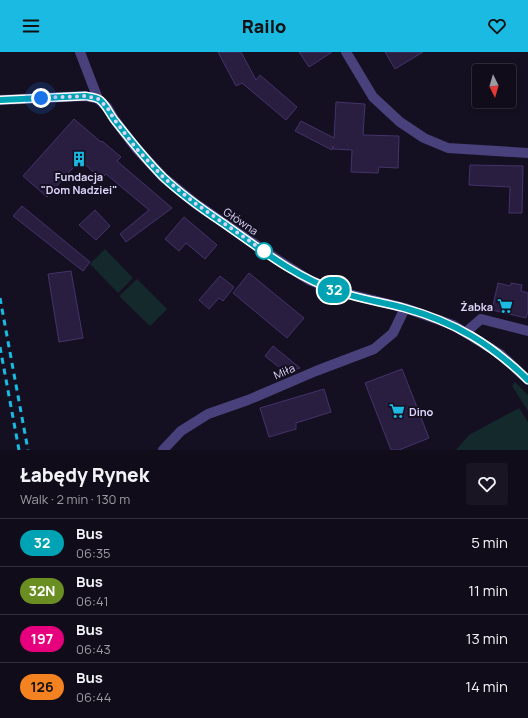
<!DOCTYPE html>
<meta charset="utf-8">
<style>
:root{--surface:#100c19;--page:#191522;--text:#f1f3f6;--muted:#9c9ba2;--line:#302c38;--accent:#1abae2}
body{margin:0;font-family:Manrope,sans-serif;background:var(--page);color:var(--text);height:100vh;display:flex;flex-direction:column;font-size:15px;white-space:nowrap}
*{box-sizing:border-box;margin:0}
p{font-size:13px;color:var(--muted)}
.icon{flex:none;width:22px;height:22px;fill:none;stroke:currentColor;stroke-width:2;stroke-linecap:round;stroke-linejoin:round}
.map{position:relative;height:398px;overflow:hidden}
.drawer{display:flex;flex-direction:column;background:var(--surface);flex:1}
.drawer>*{flex:none}
.badge{padding:0 8px;border-radius:13px;font-size:14px;line-height:26px}
.needle{width:26px;rotate:175deg}
.fabs{position:absolute;left:472px;top:12px;display:grid;gap:8px}
.fabs a{display:grid;place-items:center;width:44px;height:44px;border-radius:4px;background:var(--surface);box-shadow:0 2px 6px #0003,0 0 0 1px var(--line);font-size:20px}
.you{position:absolute;width:20px;height:20px;margin:-10px;border:3px solid #fff;border-radius:50%;background:#1a73e8;box-shadow:0 0 0 6px #1a73e833}
.map>.badge{position:absolute;translate:-50% -50%;box-shadow:0 0 0 2px #fff}
.round{display:grid;place-items:center;flex:none;width:42px;height:42px;border-radius:4px;background:var(--page)}
.head{display:flex;align-items:center;justify-content:space-between;height:68px;padding:0 20px}
h1{font-size:19px;font-weight:800;line-height:30px}
ul{padding:0;list-style:none}
li{display:flex;align-items:center;gap:12px;height:48px;padding:0 20px;border-top:1px solid var(--line)}
li div{flex:1}
li b{display:block;font-size:15px}
li em{font-style:normal}
li .badge{min-width:44px;font-weight:700;text-align:center}
header{display:flex;justify-content:space-between;align-items:center;height:52px;padding:0 20px;background:var(--accent);color:#111;font-size:18px;font-weight:800}
.map>svg:first-child{display:block}
.green{fill:#14292b}
.building{fill:#291e40;stroke:#43336a}
.lines{fill:none;stroke-linecap:round;stroke-linejoin:round}
.minor{stroke:#49417b;stroke-width:10}
.rail{stroke:#1abae2;stroke-width:3;stroke-dasharray:6 5;stroke-linecap:butt}
.line-casing{stroke:#fff;stroke-width:9}
.line{stroke:#00a3b4;stroke-width:6}
.walk{stroke:#ddd6fa;stroke-width:4;stroke-dasharray:0 7.2}
.stop-dot{fill:#fff;stroke:#00a3b4;stroke-width:2}
.labels{text-anchor:middle;dominant-baseline:central;stroke-width:4;stroke-linejoin:round;paint-order:stroke}
.poi-label{font-size:11px;font-weight:bold;fill:#ddd6fa;stroke:#151021}
.street-label{font-size:11px;fill:#ddd6fa;stroke:#151021}
</style>
<header><svg class="icon" aria-label="menu" viewBox="0 0 24 24"><path d="M4 6h16M4 12h16M4 18h16"/></svg>Railo<svg class="icon" aria-label="heart" viewBox="0 0 24 24"><path d="M12 20l-8-8c-3-5 5-10 8-4 3-6 11-1 8 4z"/></svg></header>
<div class="map">
<svg width="528" height="398" viewBox="0 0 528 398">
<rect width="100%" height="100%" fill="#151021"/>
<path class="green" d="M105,197L133,226L118,241L90,212Z
M137,227L167,257L150,274L119,244Z
M515,330L528,343V359L512,334Z
M519,356L528,370V398H456L469,383Z"/>
<path class="building" d="M218,0H241L256,28L260,23L297,55L286,68L242,31L236,34Z
M299,0H332L309,15Z
M385,0H423L395,17Z
M336,50L365,52L363,83L399,84L398,116L379,115L378,121L351,120L352,98L333,97V94L332,98L295,79L301,69L334,86Z
M74,67L101,90L102,89L121,105L117,109L172,156L126,190L120,182L149,158L106,122L101,127L80,108L47,145L23,124Z
M470,113L523,114L522,161H509L510,135L469,133Z
M22,154L90,210L83,219L13,164Z
M95,158L110,174L96,188L79,173Z
M184,165L217,193L205,207L186,191L179,199L165,187Z
M71,219L83,286L59,290L48,222Z
M249,221L304,266L287,286L233,241Z
M220,224L234,235L223,249L219,246L209,257L199,248Z
M498,231L510,234L511,231L522,233L521,239L528,241V259L526,266L492,258Z
M273,294L300,316L285,320L265,304Z
M402,317L429,386L399,398H391L365,331Z
M324,337L331,360L296,371V377L269,385L260,356Z"/>
<g class="lines">
<path class="minor" d="M80,0L98,47L107,55L114,67L136,96L164,126L196,152L275,206L309,228L337,239L405,256L453,273L500,302L528,328
M346,0L373,45L400,70L424,86L448,96L528,101
M0,48L85,44L98,47
M466,280L481,267L528,279
M163,398L181,379L208,362L248,348L316,319L374,297L393,281L405,256"/>
<path class="rail" d="M0,246L28,398
M0,295L19,398"/>
</g>
<g class="lines">
<defs>
<path id="line" d="M0,48L86,44C90,45 96,45 100,48C107,54 110,63 116,70C131,89 146,108 163,125C181,142 202,157 223,171C259,196 295,225 337,239C359,247 382,250 404,256C455,270 491,292 528,328"/>
</defs>
<use href="#line" class="line-casing"/>
<use href="#line" class="line"/>
<path class="walk" d="M41,46L86,44L98,47L107,55L114,67L136,96L164,126L196,152L264,199"/>
</g>
<defs>
<symbol id="building-bare" viewBox="-9 -9 18 18"><path d="M-4-6H4V6H1V3H-1V6H-4ZM-2.5-4.3h1.7v1.8h-1.7ZM.8-4.3h1.7v1.8H.8ZM-2.5-1h1.7V.8h-1.7ZM.8-1h1.7V.8H.8Z" fill="#1abae2" stroke="#151021" stroke-width="2.5" paint-order="stroke"/></symbol>
<symbol id="supermarket-bare" viewBox="-9 -9 18 18"><path d="M-6-5.5h2.5l.6 2H6L4.5 2H-2.5L-4.4-4H-6ZM-1.5 3.2a1.3 1.3 0 1 0 .1 0ZM3 3.2a1.3 1.3 0 1 0 .1 0Z" fill="#1abae2" stroke="#151021" stroke-width="2.5" paint-order="stroke"/></symbol>
</defs>
<g fill-rule="evenodd">
<use href="#building-bare" x="68" y="96" width="22" height="22"/>
<use href="#supermarket-bare" x="494" y="243" width="22" height="22"/>
<use href="#supermarket-bare" x="386" y="348" width="22" height="22"/>
</g>
<circle class="stop-dot" cx="264" cy="199" r="8"/>
<g class="labels">
<g class="poi-label">
<text x="79" y="124">Fundacja<tspan x="79" dy="13">"Dom Nadziei"</tspan></text>
<text x="493" y="254" text-anchor="end">Żabka</text>
<text x="409" y="359" text-anchor="start">Dino</text>
</g>
<g class="street-label">
<text transform="translate(241 169) rotate(34)">Główna</text>
<text transform="translate(284 319) rotate(-23)">Miła</text>
</g>
</g>
</svg>
<div class="fabs">
<a><svg class="needle" viewBox="-14 -14 28 28"><path d="M0-13l5 13h-10z" fill="#e53935"/><path d="M0 13l5-13h-10z" fill="#9c9ba2"/></svg></a>
</div>
<div class="you" style="left:41px;top:46px"></div>
<b class="badge" style="left:334px;top:238px;background:#00a3b4;color:#fff">32</b>
</div>
<section class="drawer">
<div class="head"><div><h1>Łabędy Rynek</h1><p>Walk · 2 min · 130 m</p></div><a class="round"><svg class="icon" aria-label="heart" viewBox="0 0 24 24"><path d="M12 20l-8-8c-3-5 5-10 8-4 3-6 11-1 8 4z"/></svg></a></div>
<ul>
<li><span class="badge" style="background:#00a3b4;color:#fff">32</span><div><b>Bus</b><p>06:35</p></div><em>5 min</em></li>
<li><span class="badge" style="background:#6b8e23;color:#fff">32N</span><div><b>Bus</b><p>06:41</p></div><em>11 min</em></li>
<li><span class="badge" style="background:#e6007e;color:#fff">197</span><div><b>Bus</b><p>06:43</p></div><em>13 min</em></li>
<li><span class="badge" style="background:#f58220;color:#111">126</span><div><b>Bus</b><p>06:44</p></div><em>14 min</em></li>
</ul>
</section>
